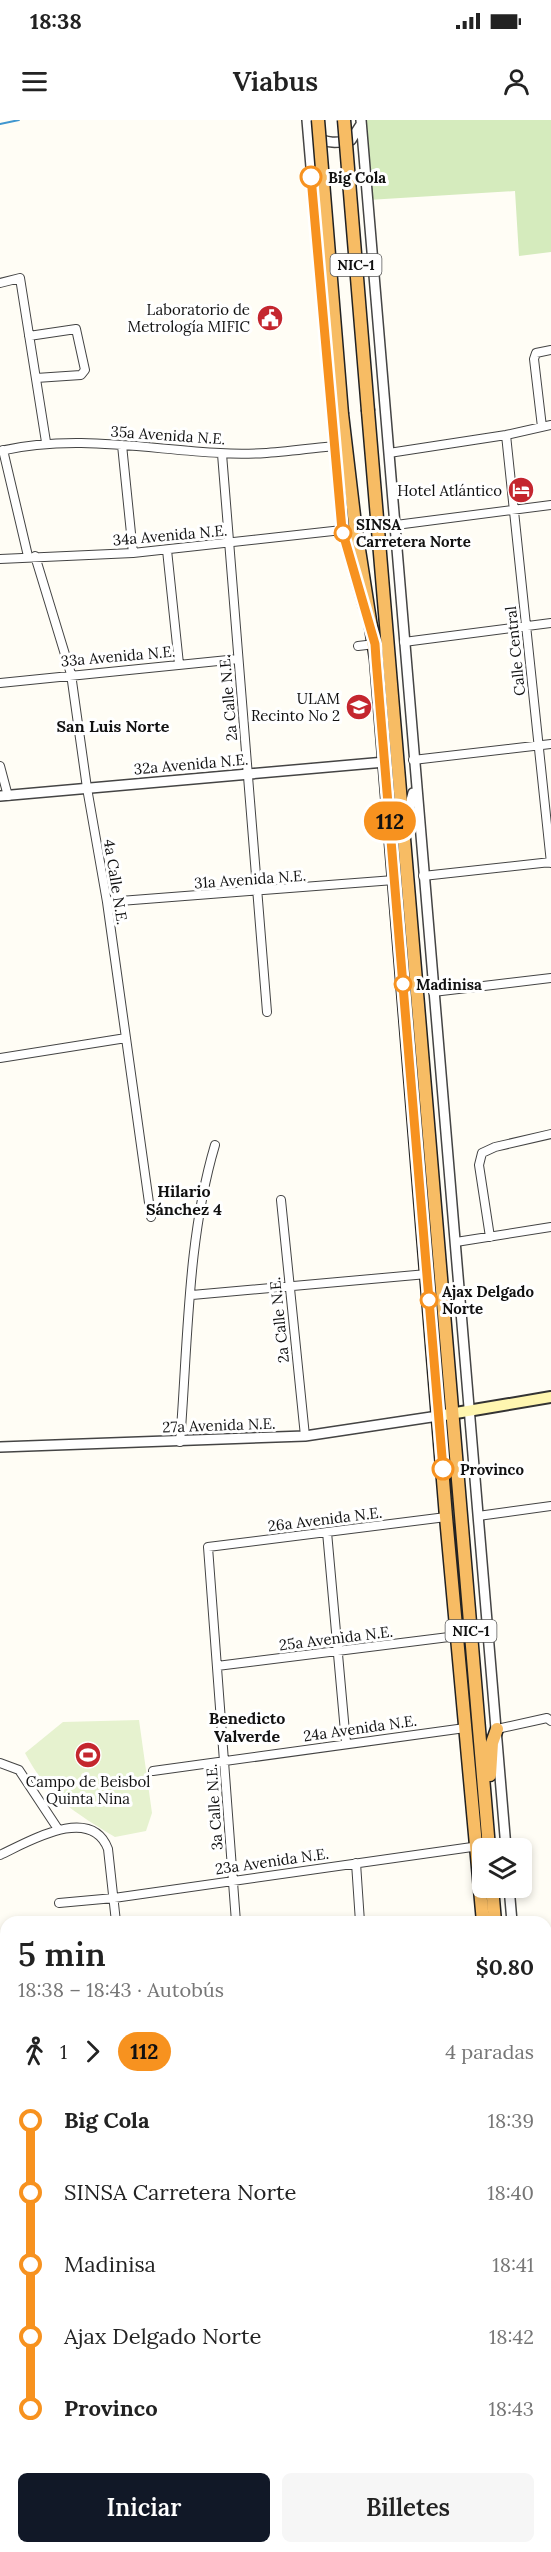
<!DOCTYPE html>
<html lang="es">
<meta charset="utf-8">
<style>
:root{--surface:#fff;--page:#f6f6f6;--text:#222;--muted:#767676;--accent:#111827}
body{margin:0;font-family:Lora,serif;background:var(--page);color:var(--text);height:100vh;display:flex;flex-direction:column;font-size:22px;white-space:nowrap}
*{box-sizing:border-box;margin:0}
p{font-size:20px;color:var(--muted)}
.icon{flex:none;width:33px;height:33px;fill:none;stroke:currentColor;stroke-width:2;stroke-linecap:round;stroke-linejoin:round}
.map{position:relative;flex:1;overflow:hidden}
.drawer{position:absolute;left:0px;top:1796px;width:552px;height:638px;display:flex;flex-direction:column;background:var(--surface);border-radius:18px 18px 0 0;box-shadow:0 3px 9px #0003}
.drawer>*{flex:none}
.badge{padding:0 12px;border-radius:20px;font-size:21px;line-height:39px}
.controls{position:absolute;left:472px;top:1718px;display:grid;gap:12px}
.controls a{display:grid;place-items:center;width:60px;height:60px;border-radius:9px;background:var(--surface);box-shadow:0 3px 9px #0003;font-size:30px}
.map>.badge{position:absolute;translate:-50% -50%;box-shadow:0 0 0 3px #fff}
.legs{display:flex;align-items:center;gap:9px;height:66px;padding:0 18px;font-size:20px}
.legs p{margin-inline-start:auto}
.overview{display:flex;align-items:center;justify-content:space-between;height:102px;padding:0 18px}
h1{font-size:33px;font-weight:600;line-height:45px}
.action{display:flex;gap:12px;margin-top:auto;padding:12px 18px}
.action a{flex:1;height:69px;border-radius:9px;background:var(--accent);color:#fff;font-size:24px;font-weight:600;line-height:69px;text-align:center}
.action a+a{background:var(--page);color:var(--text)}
ul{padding:0 18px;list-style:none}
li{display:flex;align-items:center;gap:21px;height:72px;font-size:22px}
li i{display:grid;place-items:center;width:9px;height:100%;margin:0 8px;background:currentColor}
li i::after{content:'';width:15px;height:15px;margin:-8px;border:4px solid;border-radius:50%;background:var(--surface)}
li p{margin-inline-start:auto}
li:first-child i{background:linear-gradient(#0000 50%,currentColor 0)}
li:last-child i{background:linear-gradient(currentColor 50%,#0000 0)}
.status{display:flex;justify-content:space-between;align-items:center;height:42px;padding:0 30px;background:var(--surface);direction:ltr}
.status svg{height:16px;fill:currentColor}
header{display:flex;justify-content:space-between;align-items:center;height:78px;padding:0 18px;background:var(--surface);font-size:27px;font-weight:600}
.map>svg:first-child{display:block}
.green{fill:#d5ebbd}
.pitch{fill:#e6f2cf}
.water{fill:#b9e0f7;stroke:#3f96cf;stroke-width:1.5}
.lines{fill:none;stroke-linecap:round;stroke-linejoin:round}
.stream{stroke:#3f96cf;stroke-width:2}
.minor-casing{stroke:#444;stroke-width:10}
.tertiary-casing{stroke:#444;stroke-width:12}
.secondary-casing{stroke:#333;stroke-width:14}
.trunk-casing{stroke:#222;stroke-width:15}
.minor{stroke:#fff;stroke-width:8}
.tertiary{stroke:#fff;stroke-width:9}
.secondary{stroke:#fff6b0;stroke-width:10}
.trunk{stroke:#f7bc64;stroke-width:12}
.trunk-bridge-casing{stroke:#222;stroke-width:15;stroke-linecap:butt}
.trunk-bridge{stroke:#f7bc64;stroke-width:12}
.line-1-casing{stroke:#fff;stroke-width:14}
.line-1{stroke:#f7921f;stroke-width:9}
.stop-1-dot{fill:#fff;stroke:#f7921f;stroke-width:3}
.labels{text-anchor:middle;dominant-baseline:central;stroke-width:6;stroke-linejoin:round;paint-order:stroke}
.shield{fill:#fff;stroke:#585858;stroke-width:1.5}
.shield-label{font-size:14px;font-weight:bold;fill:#111}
.stop-label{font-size:15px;font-weight:bold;fill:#111;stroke:#fff;text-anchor:start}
.poi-label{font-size:15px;fill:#111;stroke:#fff;text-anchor:end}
.street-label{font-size:15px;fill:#111;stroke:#fff}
.neighbourhood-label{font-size:16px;font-weight:bold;fill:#111;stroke:#fff}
</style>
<div class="status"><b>18:38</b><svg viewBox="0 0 49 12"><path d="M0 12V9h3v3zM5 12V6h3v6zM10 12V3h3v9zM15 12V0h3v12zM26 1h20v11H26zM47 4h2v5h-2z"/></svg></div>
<header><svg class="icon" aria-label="menu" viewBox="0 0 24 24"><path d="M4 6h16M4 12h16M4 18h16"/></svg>Viabus<svg class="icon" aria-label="person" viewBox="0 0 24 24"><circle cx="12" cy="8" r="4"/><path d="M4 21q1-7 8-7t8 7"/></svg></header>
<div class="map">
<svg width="551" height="2432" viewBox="0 0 551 2432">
<rect width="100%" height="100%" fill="#fffdf5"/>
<path class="green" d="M361,0H551V132L519,136L515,71L368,80Z
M0,1841L6,1847V2088L0,2084Z
M55,2427H250L249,2432H58Z"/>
<path class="pitch" d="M139,1600L152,1693L146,1711L115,1717C74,1692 48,1677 25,1633L63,1602Z"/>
<path class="water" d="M0,2078L6,2081V2427H54L58,2432H0Z"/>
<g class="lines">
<path class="stream" d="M0,4L19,0"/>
<defs>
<path id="minor" d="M0,163L20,158L46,322
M29,216L76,209L85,250L81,255L36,258
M542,307L534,239L536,233L551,230
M506,315L551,743
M122,325L133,433
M3,330L28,436
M0,331C74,314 145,329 220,333C258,336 296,330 334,326
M389,333L506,315L551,305
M222,334L267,892
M396,405L551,385
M167,430L179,544
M35,436L71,554L87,668L107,782L151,1097
M0,439L133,433L342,410
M404,522L551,503
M358,526L375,524
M0,563L238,539
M413,640L551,624
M0,646L8,676
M423,756L551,742
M107,782L394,760
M433,872L551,858
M0,938L126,918
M281,1080L305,1316
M490,1117L479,1045L482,1033L495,1027L551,1014
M456,1122L551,1107
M192,1175L427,1154
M180,1322C188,1224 187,1119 215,1025
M478,1396L551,1386
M327,1412L346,1623
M217,1546L457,1516
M497,1609L547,1598L551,1601
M0,1643L19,1650L58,1709
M153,1651L465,1608
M0,1735C28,1722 91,1684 108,1729L116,1802
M356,1743L360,1802
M59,1783L114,1778L479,1726
M236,1802L208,1427L446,1397
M546,1980H551
M546,2114L551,2113"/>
<path id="tertiary" d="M307,0L342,410L364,488
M361,0L506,1728
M315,16C326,24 338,23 351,20L360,6
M0,676L385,642
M405,703L413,673
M0,1327L305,1316L438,1296
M509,1767L512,1802
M546,2185L551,2251"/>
<path id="secondary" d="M438,1296L551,1277"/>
<path id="trunk" d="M368,291L489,1728
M342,294L355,404L376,539L446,1397L483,1802
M490,1655L492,1623L497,1609
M492,1767L495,1802
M546,2312H551
M546,2410L548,2432
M535,2427V2432"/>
</defs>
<use href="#minor" class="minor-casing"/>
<use href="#tertiary" class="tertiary-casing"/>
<use href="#secondary" class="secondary-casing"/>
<use href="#trunk" class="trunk-casing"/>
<use href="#minor" class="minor"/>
<use href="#tertiary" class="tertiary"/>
<use href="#secondary" class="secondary"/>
<use href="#trunk" class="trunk"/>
<defs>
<path id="trunk-bridge" d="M318,0L342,294
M344,0L368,291"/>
</defs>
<use href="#trunk-bridge" class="trunk-bridge-casing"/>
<use href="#trunk-bridge" class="trunk-bridge"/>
</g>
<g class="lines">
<defs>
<path id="line-1" d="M311,57L342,410L375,524L376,539L443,1349"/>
</defs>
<use href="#line-1" class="line-1-casing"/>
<use href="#line-1" class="line-1"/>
</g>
<defs>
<symbol id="civic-disc" viewBox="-11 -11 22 22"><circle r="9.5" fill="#c4262e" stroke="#fff"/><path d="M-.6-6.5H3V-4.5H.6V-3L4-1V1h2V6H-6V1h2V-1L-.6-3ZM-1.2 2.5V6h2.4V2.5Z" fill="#fff"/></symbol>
<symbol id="hotel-disc" viewBox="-11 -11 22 22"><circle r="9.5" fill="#c4262e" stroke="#fff"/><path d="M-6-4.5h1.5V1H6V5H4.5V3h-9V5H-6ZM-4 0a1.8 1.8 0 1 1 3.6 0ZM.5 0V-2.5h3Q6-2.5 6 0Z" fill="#fff"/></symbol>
<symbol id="university-disc" viewBox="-11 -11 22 22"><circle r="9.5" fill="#c4262e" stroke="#fff"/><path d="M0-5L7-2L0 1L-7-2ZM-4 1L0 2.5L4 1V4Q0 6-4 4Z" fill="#fff"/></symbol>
<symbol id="stadium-disc" viewBox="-11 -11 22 22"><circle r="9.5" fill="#c4262e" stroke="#fff"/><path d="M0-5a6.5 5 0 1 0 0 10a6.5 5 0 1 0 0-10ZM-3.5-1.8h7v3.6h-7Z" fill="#fff"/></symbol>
</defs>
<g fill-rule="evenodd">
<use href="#civic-disc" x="255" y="183" width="30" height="30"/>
<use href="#hotel-disc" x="506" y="355" width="30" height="30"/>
<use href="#university-disc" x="344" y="572" width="30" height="30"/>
<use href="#stadium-disc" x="73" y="1620" width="30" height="30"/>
</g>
<g class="stop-1-dot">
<circle cx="311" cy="57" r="10"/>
<circle cx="343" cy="413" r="8"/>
<circle cx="403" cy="864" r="8"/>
<circle cx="429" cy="1180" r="8"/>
<circle cx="443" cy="1349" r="10"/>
</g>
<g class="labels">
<g class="shield">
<rect x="330.5" y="134" width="51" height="22" rx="4.5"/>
<rect x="445.5" y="1500" width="51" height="22" rx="4.5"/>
</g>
<g class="shield-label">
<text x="356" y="145">NIC-1</text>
<text x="471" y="1511">NIC-1</text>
</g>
<g class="stop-label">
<text x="328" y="57">Big Cola</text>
<text x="356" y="404">SINSA<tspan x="356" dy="17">Carretera Norte</tspan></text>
<text x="416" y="864">Madinisa</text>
<text x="442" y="1171">Ajax Delgado<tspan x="442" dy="17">Norte</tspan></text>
<text x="460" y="1349">Provinco</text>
</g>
<g class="poi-label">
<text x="250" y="189">Laboratorio de<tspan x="250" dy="17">Metrología MIFIC</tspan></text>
<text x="502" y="370">Hotel Atlántico</text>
<text x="340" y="578">ULAM<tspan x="340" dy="17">Recinto No 2</tspan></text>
<text x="88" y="1661" text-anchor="middle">Campo de Beisbol<tspan x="88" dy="17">Quinta Nina</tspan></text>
</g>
<g class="street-label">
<text transform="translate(168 315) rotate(4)">35a Avenida N.E.</text>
<text transform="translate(170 415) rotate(-5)">34a Avenida N.E.</text>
<text transform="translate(515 531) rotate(-96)">Calle Central</text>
<text transform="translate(118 536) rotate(-5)">33a Avenida N.E.</text>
<text transform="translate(228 578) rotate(-95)">2a Calle N.E.</text>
<text transform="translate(191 644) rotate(-5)">32a Avenida N.E.</text>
<text transform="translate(250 759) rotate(-4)">31a Avenida N.E.</text>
<text transform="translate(116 762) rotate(81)">4a Calle N.E.</text>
<text transform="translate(279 1200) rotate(-96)">2a Calle N.E.</text>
<text transform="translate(219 1305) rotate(-2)">27a Avenida N.E.</text>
<text transform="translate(325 1399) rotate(-7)">26a Avenida N.E.</text>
<text transform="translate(336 1518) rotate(-7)">25a Avenida N.E.</text>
<text transform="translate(360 1608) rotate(-8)">24a Avenida N.E.</text>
<text transform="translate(214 1687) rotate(-94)">3a Calle N.E.</text>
<text transform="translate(272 1741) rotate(-8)">23a Avenida N.E.</text>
</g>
<g class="neighbourhood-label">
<text x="113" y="606">San Luis Norte</text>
<text x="184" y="1071">Hilario<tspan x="184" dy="18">Sánchez 4</tspan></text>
<text x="247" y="1598">Benedicto<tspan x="247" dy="18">Valverde</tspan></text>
</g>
</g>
</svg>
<div class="controls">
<a><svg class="icon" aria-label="layers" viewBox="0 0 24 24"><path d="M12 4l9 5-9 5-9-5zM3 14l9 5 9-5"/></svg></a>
</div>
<b class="badge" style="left:390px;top:701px;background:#f7921f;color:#111">112</b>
<section class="drawer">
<div class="overview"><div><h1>5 min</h1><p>18:38 – 18:43 · Autobús</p></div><b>$0.80</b></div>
<div class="legs"><svg class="icon" aria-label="walk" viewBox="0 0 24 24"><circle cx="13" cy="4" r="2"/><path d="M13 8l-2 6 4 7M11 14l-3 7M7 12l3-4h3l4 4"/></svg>1<svg class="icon" aria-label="forward" viewBox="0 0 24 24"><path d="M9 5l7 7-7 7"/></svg><b class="badge" style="background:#f7921f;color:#111">112</b><p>4 paradas</p></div>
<ul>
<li><i style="color:#f7921f"></i><b>Big Cola</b><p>18:39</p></li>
<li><i style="color:#f7921f"></i><span>SINSA Carretera Norte</span><p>18:40</p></li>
<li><i style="color:#f7921f"></i><span>Madinisa</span><p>18:41</p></li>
<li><i style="color:#f7921f"></i><span>Ajax Delgado Norte</span><p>18:42</p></li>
<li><i style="color:#f7921f"></i><b>Provinco</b><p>18:43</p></li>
</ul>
<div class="action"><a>Iniciar</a><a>Billetes</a></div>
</section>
</div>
